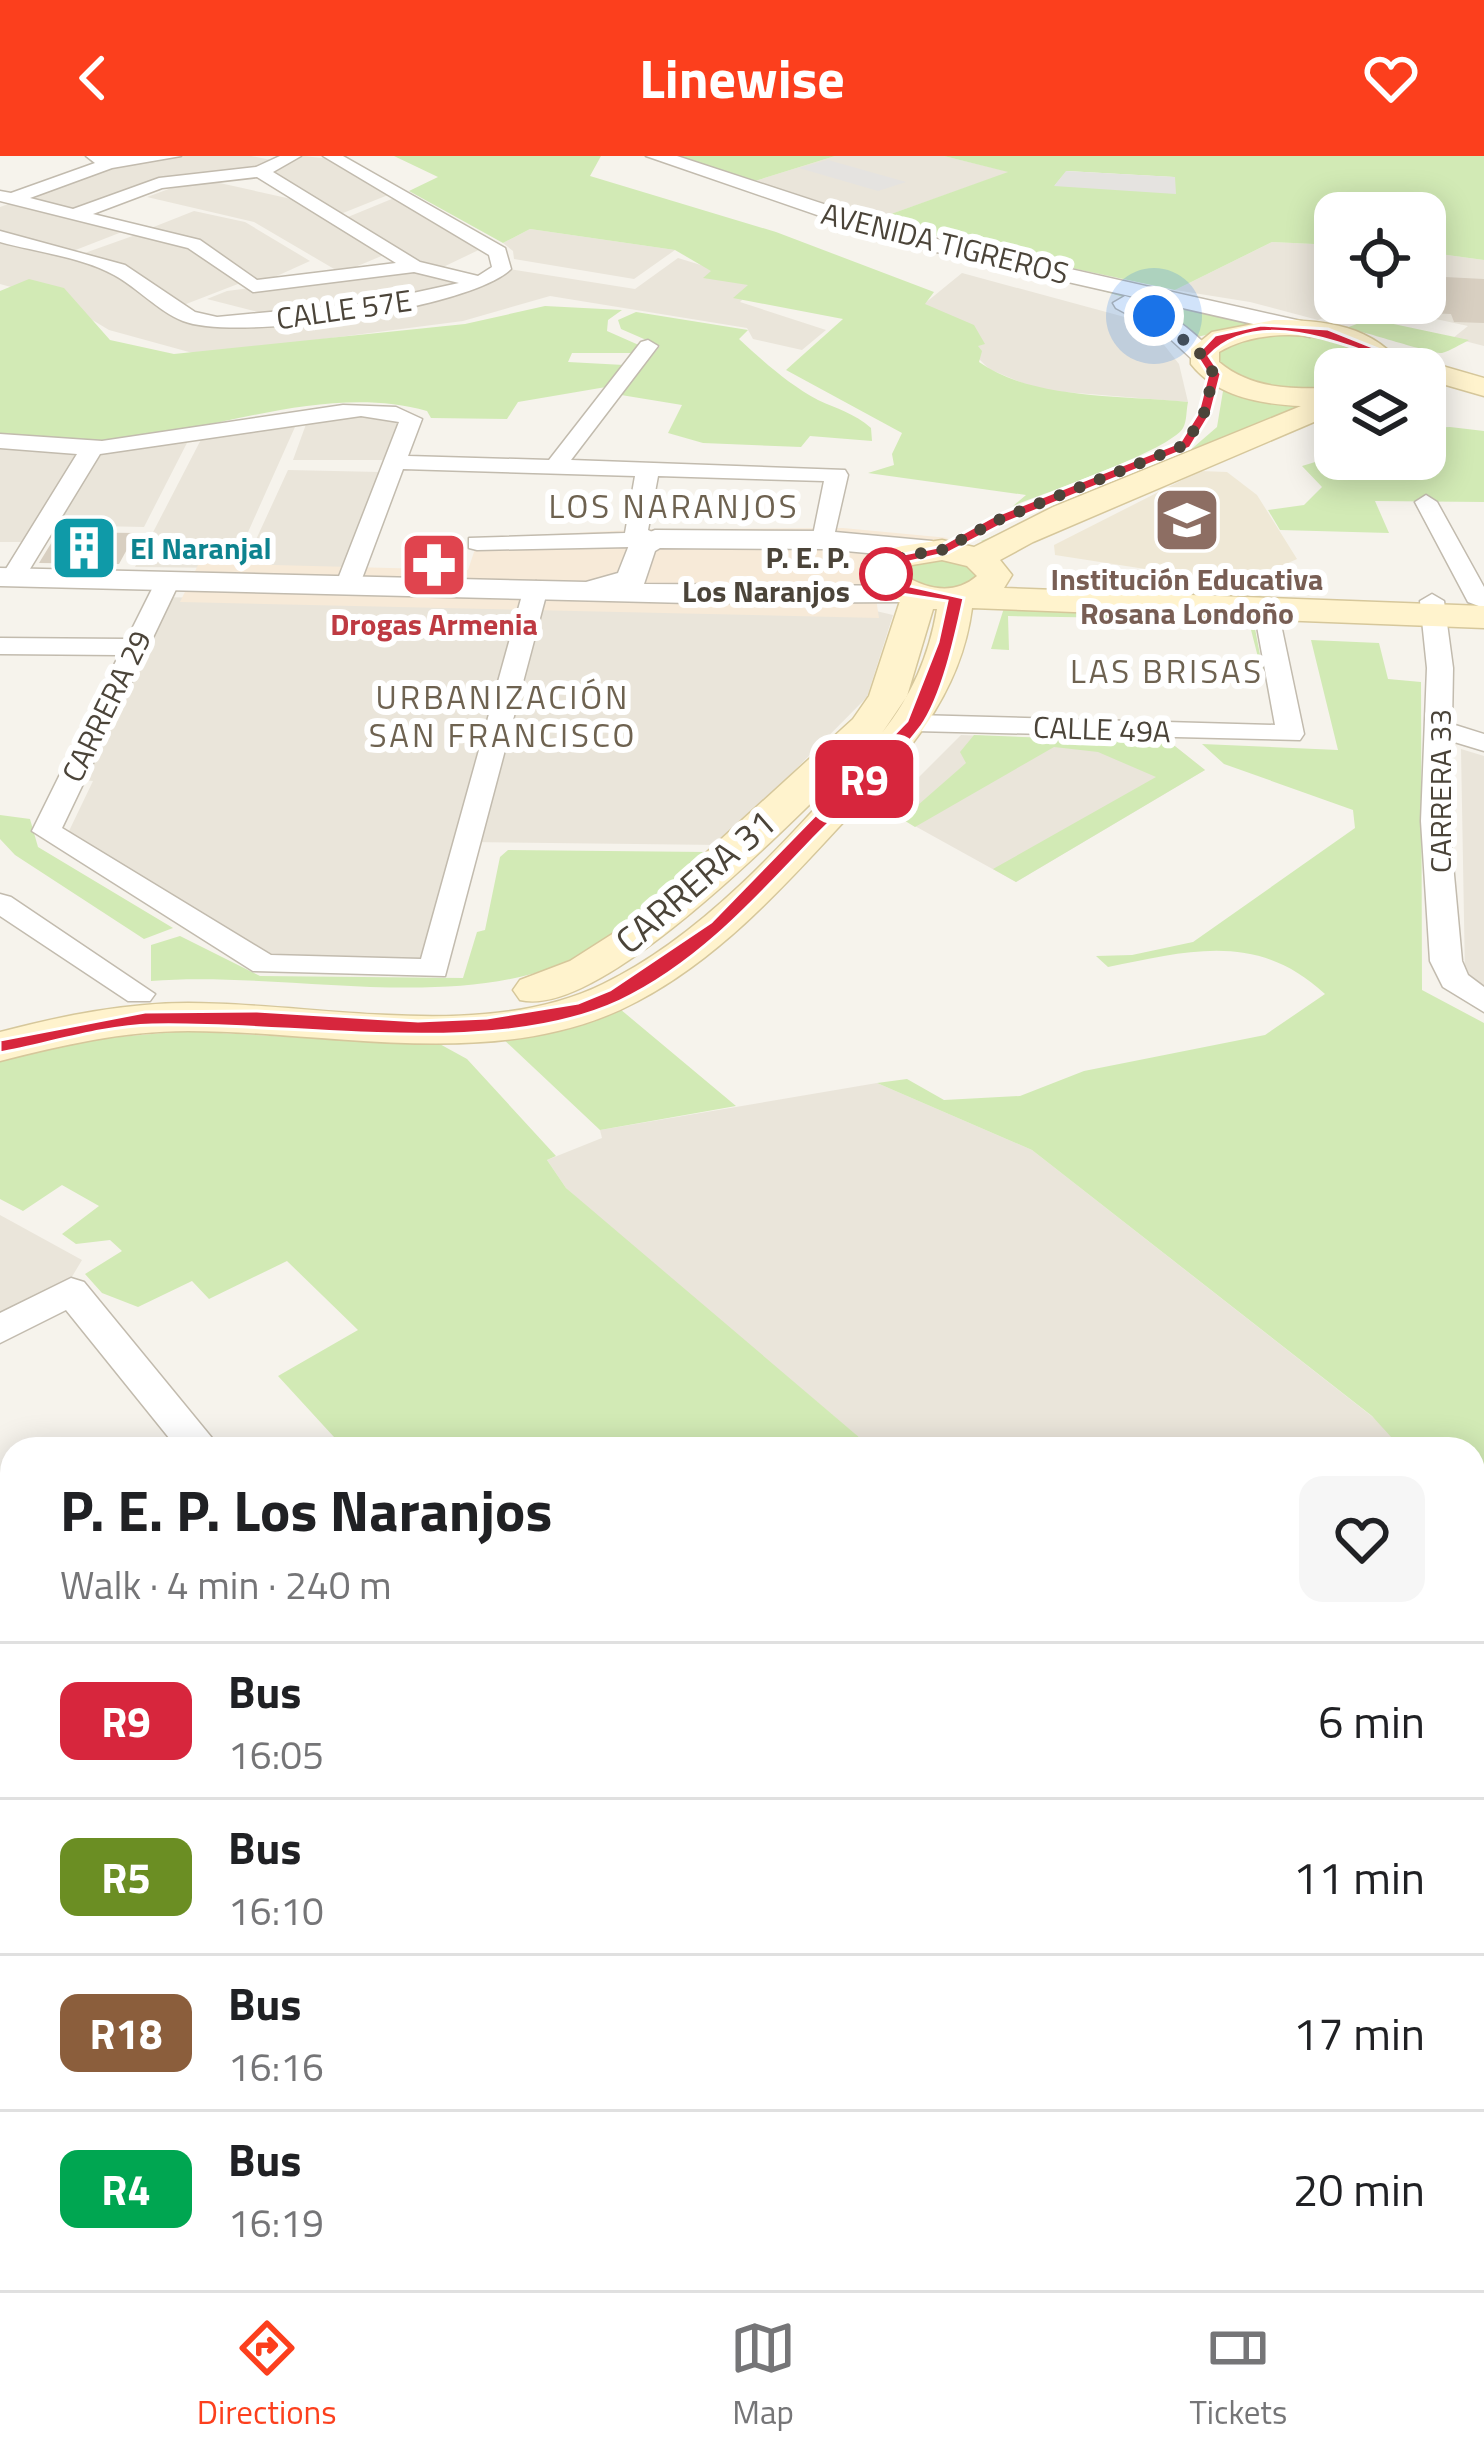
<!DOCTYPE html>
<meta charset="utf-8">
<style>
:root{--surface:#fff;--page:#f6f6f6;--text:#202124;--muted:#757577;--line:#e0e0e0;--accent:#fc3f1d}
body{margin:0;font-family:"Titillium Web",sans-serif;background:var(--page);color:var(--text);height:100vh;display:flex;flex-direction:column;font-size:45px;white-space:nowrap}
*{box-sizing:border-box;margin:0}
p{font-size:39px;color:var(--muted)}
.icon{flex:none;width:66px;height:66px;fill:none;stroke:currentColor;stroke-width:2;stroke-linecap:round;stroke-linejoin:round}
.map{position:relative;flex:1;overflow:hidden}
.sheet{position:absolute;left:0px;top:1281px;width:1485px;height:855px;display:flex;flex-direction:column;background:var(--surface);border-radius:36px 36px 0 0;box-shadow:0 6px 30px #0003}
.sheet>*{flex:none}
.badge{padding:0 24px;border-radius:18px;font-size:42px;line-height:78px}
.buttons{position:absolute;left:1314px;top:36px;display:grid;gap:24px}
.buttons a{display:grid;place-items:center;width:132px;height:132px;border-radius:24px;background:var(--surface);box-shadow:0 6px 30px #0003;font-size:60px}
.you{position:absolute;width:60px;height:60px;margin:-30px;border:9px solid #fff;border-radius:50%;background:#1a73e8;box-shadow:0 0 0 18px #1a73e833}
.map>.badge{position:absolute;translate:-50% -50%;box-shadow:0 0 0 6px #fff}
.round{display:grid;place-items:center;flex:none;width:126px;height:126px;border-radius:24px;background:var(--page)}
.summary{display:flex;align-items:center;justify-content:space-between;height:204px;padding:0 60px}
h1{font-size:57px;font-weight:700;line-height:90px}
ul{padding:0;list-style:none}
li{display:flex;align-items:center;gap:36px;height:156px;padding:0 60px;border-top:3px solid var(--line)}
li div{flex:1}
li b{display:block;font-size:45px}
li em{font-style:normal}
li .badge{min-width:132px;font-weight:700;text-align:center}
header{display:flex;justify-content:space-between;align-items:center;height:156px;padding:0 60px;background:var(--accent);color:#fff;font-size:54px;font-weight:700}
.menu{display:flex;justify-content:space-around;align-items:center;height:168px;border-top:3px solid var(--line);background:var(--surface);font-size:33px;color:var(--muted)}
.menu a{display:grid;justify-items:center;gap:6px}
.menu .on{color:var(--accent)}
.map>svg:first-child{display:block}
.residential{fill:#eae5da}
.commercial{fill:#f7ead8}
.education{fill:#efe8d6}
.green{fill:#d2eab5;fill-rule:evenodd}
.parking{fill:#e5e3e0}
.building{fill:#d8cfc1}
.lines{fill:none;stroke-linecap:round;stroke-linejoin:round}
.minor-casing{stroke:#c2bbae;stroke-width:3}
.tertiary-casing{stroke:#c2bbae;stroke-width:3}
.secondary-casing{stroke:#d6c79b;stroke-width:3}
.minor{fill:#fff;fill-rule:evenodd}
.tertiary{fill:#fff;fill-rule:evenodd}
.secondary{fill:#fff3cd;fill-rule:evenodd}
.line{fill:#d7263d;stroke:#fff;stroke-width:3}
.walk{stroke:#4b4439;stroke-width:12;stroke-dasharray:0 21.6}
.stop-dot{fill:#fff;stroke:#d7263d;stroke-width:6}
.labels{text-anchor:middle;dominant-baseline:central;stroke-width:12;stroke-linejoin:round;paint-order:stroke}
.far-street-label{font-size:30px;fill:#4b4439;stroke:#fff}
.far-culture-label{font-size:30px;font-weight:bold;fill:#0d838f;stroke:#fff;text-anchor:start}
.far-stop-label{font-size:30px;font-weight:bold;fill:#4b4439;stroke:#fff;text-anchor:end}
.far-education-label{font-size:30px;font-weight:bold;fill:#785e54;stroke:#fff}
.far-health-label{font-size:30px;font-weight:bold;fill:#be3a42;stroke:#fff}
.far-neighbourhood-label{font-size:33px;letter-spacing:3px;fill:#6e6250;stroke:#fff}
.street-label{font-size:36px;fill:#4b4439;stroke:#fff}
</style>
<header><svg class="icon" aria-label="back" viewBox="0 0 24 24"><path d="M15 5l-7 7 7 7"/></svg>Linewise<svg class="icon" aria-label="heart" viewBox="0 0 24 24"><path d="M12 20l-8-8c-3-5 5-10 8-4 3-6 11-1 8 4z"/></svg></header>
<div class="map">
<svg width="1484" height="2134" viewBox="0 0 1484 2134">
<rect width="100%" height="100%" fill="#f6f3ec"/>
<path class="residential" d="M184,0H251L276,5L256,14L197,22L314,48L391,96L341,117L254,66L147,41L196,23L75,56L20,43L118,8Z
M303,0L332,3L393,37L338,59L267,15Z
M835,0H944L1010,16L877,63L755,25Z
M399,40L487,90L439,113L419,108L343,63Z
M14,46L127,74L73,95L0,77V51Z
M194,55L245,66L310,105L257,129L201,88L146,74Z
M530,73L675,94L634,123L514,103L513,95L503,87Z
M141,77L191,89L243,126L181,150L124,110L82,98Z
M0,85L106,111L204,168L457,139L494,125L509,113L635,133L678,102L759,127L740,146L826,174L802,194L753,183L747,172L550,140L463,165L200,199L109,174L59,144L0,128Z
M1272,86L1335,89V147H1425V96L1484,104V190L1453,182L1468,170L1385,152L1339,156L1318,164L1250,146L1175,134Z
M411,111L475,127L435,139L274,160L207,143L227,135Z
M962,117L1132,163L1161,185L1179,208L1188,246L1039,234L989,213L924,148Z
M309,260H400L387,304H293Z
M208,270L295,271L232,412L135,411Z
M189,283L144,371L50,369L96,293Z
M0,291L85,293L29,386H0Z
M288,314L380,316L342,414L243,412Z
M160,441L876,455L893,459L867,541L721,689L468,686L434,813L264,808L46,675H69L93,625L69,623Z
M961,579L1171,587L1205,614L1016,726L886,654Z
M1461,593L1484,600V831L1465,819Z
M877,927L1032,994L1383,1269L1405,1293H873L623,1083L566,1032L547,1004L602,982L600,974Z
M0,1059L82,1104L64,1134L0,1172Z
M1473,1366L1484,1378V1993L1473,1980Z"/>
<path class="commercial" d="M843,372L949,382L889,396L875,407L872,417L879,462L180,446L199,407L468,414L475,393L468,392L471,382L653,373Z"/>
<path class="education" d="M1200,315L1227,316L1257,339L1297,403L1242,428L1055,399L1054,389Z"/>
<path class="green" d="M394,0H601L590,20L776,76L934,136L925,148L974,169L985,188L978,190L982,195L979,206C1032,244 1123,239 1188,246C1186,255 1187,265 1183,272C1169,295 1044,337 1013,350L1026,339L868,317L894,309L892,298L902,277L786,214L843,163L733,142L748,129L703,122L711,115L675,94L530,73L503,87L409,35L438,21Z
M673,0H835L755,25Z
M944,0H1484V104L1425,96V57H1335V89L1272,86L1175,134L986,94L877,63L1008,16ZM1067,15L1174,21L1175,37L1055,29Z
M1011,115L1263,166L1197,181C1145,135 1073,129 1007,116Z
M29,123L64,132L110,184L174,198L465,168L545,150L622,154L608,164L607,175L641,190L637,197H572L568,206L624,209L606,231L518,246L507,263L431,262L427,255C328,227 219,274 119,284C79,288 40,283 0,278V135Z
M636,156L748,174L739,183C764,206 788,228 818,244C837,253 854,257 871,272L872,285L810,280L801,291L703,287L668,277L682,249L621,239L660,190L621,173L618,164Z
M1370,163L1469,184C1461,188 1450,195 1442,197C1436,199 1363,175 1346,172Z
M1296,177L1339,185L1374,205L1376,213H1335V234C1292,236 1251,233 1217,206L1218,194L1240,181Z
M1223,235L1311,248L986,387L981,385L1180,303L1217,271Z
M1450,271L1484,275V346L1375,345L1389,377L1280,374L1268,354L1304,349L1322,331L1302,310L1335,300L1425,303V272Z
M935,401L963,405L978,416V423C955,440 927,436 904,420L911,407Z
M1004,452L1253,462L1264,520L1255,517L1261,513L1249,466L1244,464L1008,460L1009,494L991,493Z
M1311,484L1379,487L1388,523L1421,526L1422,834L1484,867V1381L1473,1369V1293H1402L1372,1260L1032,994L877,927L907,923L944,944L1020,940L1084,915L1265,879L1325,838C1257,775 1189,795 1108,811L1096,800L1132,799L1193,786L1355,672L1353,654L1224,608L1202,588L1338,594Z
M974,579L1171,587L1205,614L1016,726L993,713L1156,621L1098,596L1054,591L915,671L902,663L966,607L960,596Z
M0,659L30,663L38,691L173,772L144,783L15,699L0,683Z
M508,694L707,696C660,740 607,794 545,814C429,852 273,815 151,825V789L180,780L260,820L463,822L477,776L485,774L500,701Z
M620,853L736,950L600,974L501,881Z
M184,875L308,882L427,881L467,903L556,1000L547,1004L566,1032L873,1293H345L278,1220L358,1174L287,1105L209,1143L192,1125L138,1151L102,1137L85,1118L122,1095L110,1084L76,1088L62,1078L99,1050L62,1029L23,1055L0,1043V905L98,883Z
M0,1409L12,1426V2124H557L580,2134H0Z
M1473,1980L1484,1993V2134H777L943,2124H1473Z"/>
<path class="parking" d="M828,4L906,26L878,35L799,12Z
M1066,15L1175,21L1176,38L1054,30Z"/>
<path class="building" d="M1425,120L1484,123V167L1454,166L1451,158L1425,157Z
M58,376L136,377L119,408L39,407Z"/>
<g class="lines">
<defs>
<path id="minor" d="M86,0H181L112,12L30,42L73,53L159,22L256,11L280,0H301L273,16L420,106L478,120L492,111L489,99L323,0H343L505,92L511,113C470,153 237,186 183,165C158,155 138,132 114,119C82,101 36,96 0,86V75L125,109L195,156L217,161L367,147L459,127L414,116L253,136L188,92L0,45V35L11,37L95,7ZM257,21L396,107L257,124L200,84L93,58L162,32Z
M648,184L658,190L571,304L845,314L848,319L832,389L824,391L812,384L824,325L658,320L648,374L667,383L641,397L630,391L477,394L469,392V382L625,377L635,320L403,313L360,428L357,433H339L336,428L399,266L361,260L100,298L22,426L13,428L1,421L77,298L0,292V278L102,285L343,249L396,251L422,263L408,300L549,304L641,186Z
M1426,339L1437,346L1484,431V452L1468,446L1415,346Z
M168,418L180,425L62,672L271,799L421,803L524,432L536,425L548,432L445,820L253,815L32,675L119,499L0,498V482L127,483L156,425Z
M1432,438L1444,445L1453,512L1452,568L1484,578V595L1451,585L1449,665L1462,805L1468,819L1484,831V856L1443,831L1430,805L1421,665L1427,512L1420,445Z
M1266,447L1278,454L1304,578L1300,584L915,575L902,567L915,559L1275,569L1254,454Z
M0,738L11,741L155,838L150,845H128L0,760Z
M71,1122L84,1126L221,1293H178L66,1154L0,1187V1157Z"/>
<path id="tertiary" d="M646,0H677L915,78L1310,167L1322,174L1310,181L901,88Z
M1125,140C1158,149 1193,172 1215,199L1211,204H1193L1166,179L1116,152L1113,147Z
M655,374L824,375L932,385L947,394L932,403L824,393L660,392L655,395L644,428L920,430L924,437L920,444L909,446L689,447L0,430V412L586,426L618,417L631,384Z"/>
<path id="secondary" d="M1274,164C1325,164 1374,169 1405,213C1362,213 1379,205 1347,190C1310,174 1254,175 1219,196V206C1252,234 1294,233 1335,232V257L1033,386L1000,404L1012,419L1004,432L1484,450V472L972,452C960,545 899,607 837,673C778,737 716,804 638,845C503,918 334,875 188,875C123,875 63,889 0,905V876C62,860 124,847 188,847C318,847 483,887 603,828C711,776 801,668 880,580C814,641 607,865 520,844L513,834L520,824L570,805L628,768L853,563L869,540L900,445L872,424L870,413L890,393L902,390L942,384L974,391L1053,351L1301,250C1261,248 1217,241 1191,208V193L1212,176ZM942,404L967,410L977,420C955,439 929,434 905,420L912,409ZM933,453H937C929,500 912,539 882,577L907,540Z
M1425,205L1484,222V240L1425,223V213H1411Z"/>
</defs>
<use href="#minor" class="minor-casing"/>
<use href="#tertiary" class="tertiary-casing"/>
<use href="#secondary" class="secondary-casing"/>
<use href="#minor" class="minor"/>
<use href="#tertiary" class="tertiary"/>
<use href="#secondary" class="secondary"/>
</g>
<path class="line" d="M1261,169L1328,173L1428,213L1416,216C1359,194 1260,146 1209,200L1221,218L1211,257L1190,292L1003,368L948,397L900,408L895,418L905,429L964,442C956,479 943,540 921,571C891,611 849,646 814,682C756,743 698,808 620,845C491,905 293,865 152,869C102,870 49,888 0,897V884L145,856L257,855L418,865L487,862L578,847L610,834L711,766L907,565L938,486L947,445L895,437L879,418L889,401L938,391L992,361L1180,286L1198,257L1208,218L1196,199L1215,179Z"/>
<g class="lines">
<path class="walk" d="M886,418L902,400L942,394L998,364L1185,289L1204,257L1214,218L1202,199L1154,160"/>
</g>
<defs>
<symbol id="school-square" viewBox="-11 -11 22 22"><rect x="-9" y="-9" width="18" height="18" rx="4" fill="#8d6e63" stroke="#fff"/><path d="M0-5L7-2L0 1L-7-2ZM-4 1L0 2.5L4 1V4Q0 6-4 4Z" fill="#fff"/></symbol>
<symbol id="building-square" viewBox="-11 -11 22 22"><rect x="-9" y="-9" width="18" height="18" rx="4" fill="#0f9aa8" stroke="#fff"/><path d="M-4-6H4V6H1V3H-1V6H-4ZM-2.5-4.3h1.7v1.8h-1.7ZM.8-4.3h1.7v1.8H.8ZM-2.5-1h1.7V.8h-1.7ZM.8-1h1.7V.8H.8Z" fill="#fff"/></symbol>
<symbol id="pharmacy-square" viewBox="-11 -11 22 22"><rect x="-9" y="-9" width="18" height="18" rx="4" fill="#e0444e" stroke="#fff"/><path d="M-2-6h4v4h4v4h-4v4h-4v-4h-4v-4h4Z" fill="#fff"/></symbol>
</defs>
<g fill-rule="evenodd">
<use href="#school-square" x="1149" y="326" width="76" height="76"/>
<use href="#building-square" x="46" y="354" width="76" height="76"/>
<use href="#pharmacy-square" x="396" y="371" width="76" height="76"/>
</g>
<circle class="stop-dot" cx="886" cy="418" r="24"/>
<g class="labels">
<g class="far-street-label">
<text transform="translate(945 87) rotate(14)">AVENIDA TIGREROS</text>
<text transform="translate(344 153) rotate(-8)">CALLE 57E</text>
<text transform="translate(106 550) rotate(-64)">CARRERA 29</text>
<text transform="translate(1102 573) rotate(2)">CALLE 49A</text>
<text transform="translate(1440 635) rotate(-90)">CARRERA 33</text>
</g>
<g class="far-culture-label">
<text x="130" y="392">El Naranjal</text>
</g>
<g class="far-stop-label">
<text x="850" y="401">P. E. P.<tspan x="850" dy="34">Los Naranjos</tspan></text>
</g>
<g class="far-education-label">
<text x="1187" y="423">Institución Educativa<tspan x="1187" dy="34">Rosana Londoño</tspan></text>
</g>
<g class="far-health-label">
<text x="434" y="468">Drogas Armenia</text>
</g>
<g class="far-neighbourhood-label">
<text x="674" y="350">LOS NARANJOS</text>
<text x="1167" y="515">LAS BRISAS</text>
<text x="503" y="541">URBANIZACIÓN<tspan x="503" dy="38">SAN FRANCISCO</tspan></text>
</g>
<g class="street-label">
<text transform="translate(695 725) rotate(-41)">CARRERA 31</text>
</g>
</g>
</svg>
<div class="buttons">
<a><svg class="icon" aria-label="locate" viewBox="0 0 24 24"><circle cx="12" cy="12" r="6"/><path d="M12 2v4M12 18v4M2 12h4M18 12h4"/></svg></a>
<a><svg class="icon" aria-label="layers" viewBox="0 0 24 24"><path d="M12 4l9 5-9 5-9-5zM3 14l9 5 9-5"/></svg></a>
</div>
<div class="you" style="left:1154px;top:160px"></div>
<b class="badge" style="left:864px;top:623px;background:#d7263d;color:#fff">R9</b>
<section class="sheet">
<div class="summary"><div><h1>P. E. P. Los Naranjos</h1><p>Walk · 4 min · 240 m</p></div><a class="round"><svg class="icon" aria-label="heart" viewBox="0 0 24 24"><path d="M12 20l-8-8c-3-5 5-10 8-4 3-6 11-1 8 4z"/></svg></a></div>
<ul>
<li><span class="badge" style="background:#d7263d;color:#fff">R9</span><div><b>Bus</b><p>16:05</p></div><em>6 min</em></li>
<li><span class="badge" style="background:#6b8e23;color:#fff">R5</span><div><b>Bus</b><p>16:10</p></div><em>11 min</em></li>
<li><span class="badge" style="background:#8b5e3c;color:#fff">R18</span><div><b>Bus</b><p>16:16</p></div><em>17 min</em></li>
<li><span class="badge" style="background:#00a651;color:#fff">R4</span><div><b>Bus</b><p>16:19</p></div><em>20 min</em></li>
</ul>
</section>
</div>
<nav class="menu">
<a class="on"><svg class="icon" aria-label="directions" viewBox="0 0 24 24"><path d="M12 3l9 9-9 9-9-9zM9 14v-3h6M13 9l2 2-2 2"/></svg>Directions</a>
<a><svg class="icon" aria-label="map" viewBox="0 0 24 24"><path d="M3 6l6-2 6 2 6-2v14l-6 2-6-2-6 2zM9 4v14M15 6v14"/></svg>Map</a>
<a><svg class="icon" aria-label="tickets" viewBox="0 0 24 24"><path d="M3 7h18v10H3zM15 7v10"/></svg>Tickets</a>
</nav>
